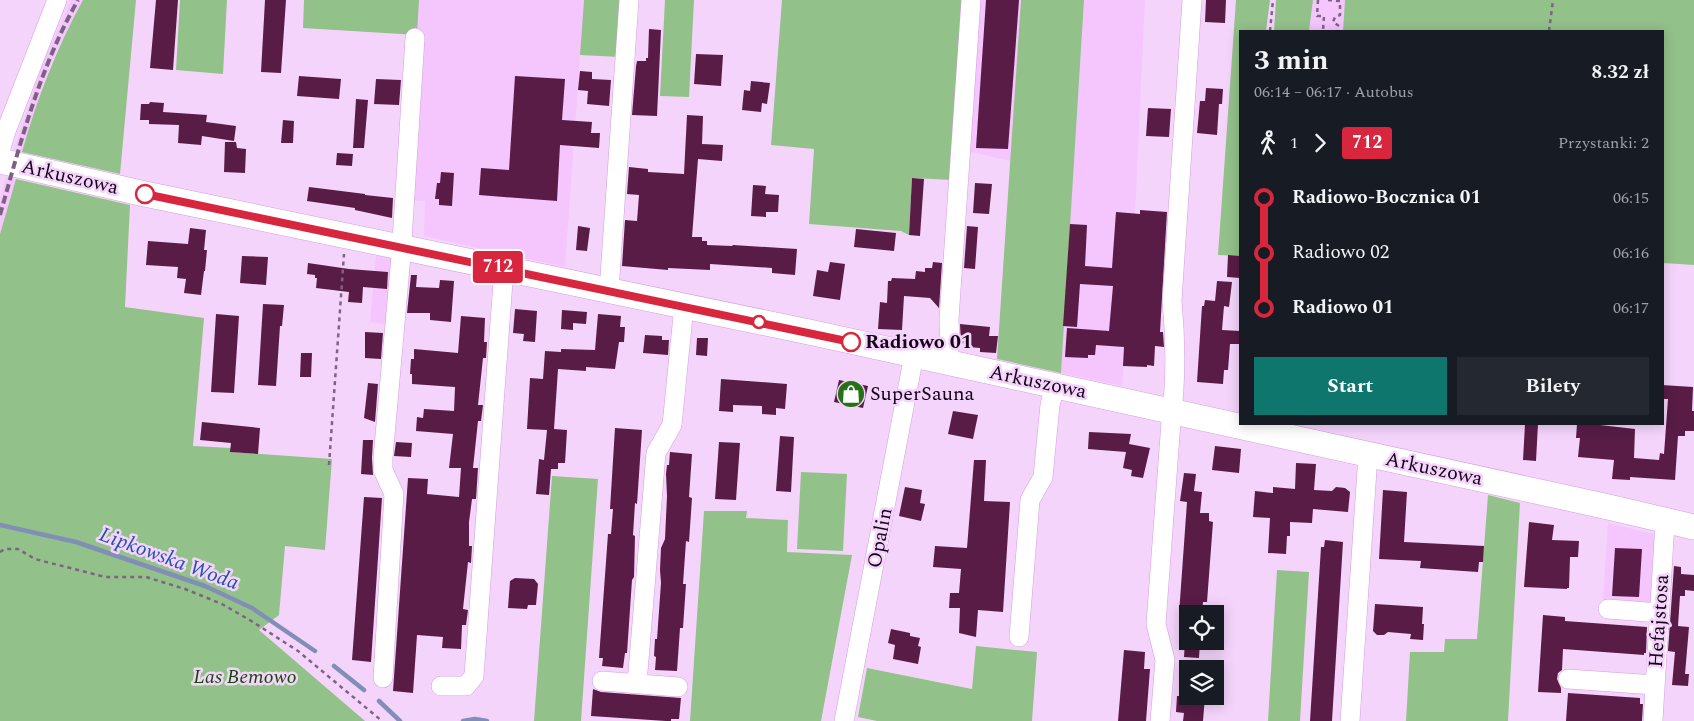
<!DOCTYPE html>
<html lang="pl">
<meta charset="utf-8">
<style>
:root{--surface:#171b24;--page:#242831;--text:#f1f3f6;--muted:#9ea1a6;--accent:#0f766e}
body{margin:0;font-family:Spectral,serif;background:var(--page);color:var(--text);height:100vh;display:flex;flex-direction:column;font-size:19px;white-space:nowrap}
*{box-sizing:border-box;margin:0}
p{font-size:16px;color:var(--muted)}
.icon{flex:none;width:28px;height:28px;fill:none;stroke:currentColor;stroke-width:2;stroke-linecap:round;stroke-linejoin:round}
.map{position:relative;flex:1;overflow:hidden}
.panel{position:absolute;left:1239px;top:30px;width:425px;height:395px;display:flex;flex-direction:column;background:var(--surface);border-radius:0px;box-shadow:0 2px 12px #0003}
.panel>*{flex:none}
.badge{padding:0 10px;border-radius:4px;font-size:18px;line-height:32px}
.controls{position:absolute;left:1179px;top:605px;display:grid;gap:10px}
.controls a{display:grid;place-items:center;width:45px;height:45px;border-radius:0px;background:var(--surface);box-shadow:0 2px 12px #0003;font-size:25px}
.map>.badge{position:absolute;translate:-50% -50%;box-shadow:0 0 0 2px #fff}
.legs{display:flex;align-items:center;gap:8px;height:55px;padding:0 15px;font-size:16px}
.legs p{margin-inline-start:auto}
.summary{display:flex;align-items:center;justify-content:space-between;height:85px;padding:0 15px}
h1{font-size:28px;font-weight:700;line-height:38px}
.primary-button{display:flex;gap:10px;margin-top:auto;padding:10px 15px}
.primary-button a{flex:1;height:58px;border-radius:0px;background:var(--accent);color:#fff;font-size:20px;font-weight:700;line-height:58px;text-align:center}
.primary-button a+a{background:var(--page);color:var(--text)}
ul{padding:0 15px;list-style:none}
li{display:flex;align-items:center;gap:18px;height:55px;font-size:19px}
li i{display:grid;place-items:center;width:8px;height:100%;margin:0 6px;background:currentColor}
li i::after{content:'';width:12px;height:12px;margin:-6px;border:4px solid;border-radius:50%;background:var(--surface)}
li p{margin-inline-start:auto}
li:first-child i{background:linear-gradient(#0000 50%,currentColor 0)}
li:last-child i{background:linear-gradient(currentColor 50%,#0000 0)}
.map>svg:first-child{display:block}
.built{fill:#f5c5fe}
.green{fill:#93c18a}
.lines{fill:none;stroke-linecap:round;stroke-linejoin:round}
.stream{stroke:#818fb6;stroke-width:4.5}
.building{fill:#581c47}
.minor-casing{stroke:#d39fde;stroke-width:20}
.major-casing{stroke:#d39fde;stroke-width:26}
.path{stroke:#7d6482;stroke-width:2.5;stroke-dasharray:4 4;stroke-linecap:butt}
.minor{stroke:#fff;stroke-width:19}
.major{stroke:#fff;stroke-width:25}
.rail{stroke:#7b6280;stroke-width:4;stroke-dasharray:8 4;stroke-linecap:butt}
.line-1-casing{stroke:#fff;stroke-width:11}
.line-1{stroke:#d7263d;stroke-width:8}
.stop-1-dot{fill:#fff;stroke:#d7263d;stroke-width:2.5}
.labels{text-anchor:middle;dominant-baseline:central;stroke-width:5;stroke-linejoin:round;paint-order:stroke}
.street-label{font-size:20px;fill:#150319;stroke:#f5d4fb}
.stop-label{font-size:20px;font-weight:bold;fill:#150319;stroke:#f5d4fb;text-anchor:start}
.poi-label{font-size:20px;fill:#150319;stroke:#f5d4fb;text-anchor:start}
.park-label{font-size:20px;font-style:italic;fill:#0d4c00;stroke:#f5d4fb}
.water-label{font-size:21px;font-style:italic;fill:#2053ab;stroke:#f5d4fb}
</style>
<div class="map">
<svg width="1694" height="721" viewBox="0 0 1694 721">
<rect width="100%" height="100%" fill="#f5d4fb"/>
<path class="built" d="M71,0H83L59,46L46,76L22,152L14,150L41,68Z
M419,0H584L565,267L424,236L425,201L409,200Z
M963,0H1021L1011,161L954,148Z
M1084,0H1145L1135,213L1122,386L1061,373Z
M1313,0H1345L1343,31H1309Z
M6,177L16,179L0,234V199Z
M376,255L395,259L388,325L370,322Z
M1608,523L1658,535L1654,604L1603,603Z"/>
<path class="green" d="M83,0H136L120,174L22,152C37,99 56,49 83,0Z
M180,0H227L223,74L176,70Z
M304,0H419L417,35L303,28Z
M584,0H624L620,57L580,55Z
M665,0H694L689,97L660,96Z
M782,0H963L952,180L912,178L909,235L901,231L809,224L814,149L771,145Z
M1021,0H1084L1061,373L997,359Z
M1236,0H1270L1266,31H1240V256L1218,255Z
M1276,0H1313L1309,31H1274Z
M1345,0H1694V265L1663,263L1662,31H1343Z
M16,179L130,205L125,307L204,318L193,446L231,448V452L332,459L325,550L285,546L279,615L259,630L365,721H0V234Z
M801,472L847,474L843,551L797,549Z
M552,476L598,479L581,721H534Z
M1488,495L1520,503L1508,721H1406L1410,652H1444L1445,639H1477Z
M704,511H747L746,518L788,520L787,552L852,555L821,721H690Z
M1277,570L1309,572L1300,721H1268Z
M976,646L1037,652L1032,721H877L858,717L867,668L972,689Z"/>
<g class="lines">
<path class="stream" d="M0,525L76,542L205,586L252,608L315,651
M334,666L364,690
M379,701L400,721
M463,721L475,719L487,721"/>
</g>
<path class="building" d="M156,0H178L173,70L150,68Z
M265,0H286L281,73L261,72Z
M986,0H1019L1008,149L976,148Z
M1206,0H1226L1225,23L1205,22Z
M649,29L661,30L657,116L632,115L636,66L637,61H646V58H648Z
M696,54L723,55L721,86L694,84Z
M580,71L592,72V79L611,80L609,106L587,104L588,91L578,90Z
M299,76L341,79L339,99L297,96Z
M515,76L565,79L562,120L592,122L591,133H600L599,148L560,145L557,201L479,195L481,168L509,170Z
M376,79L401,80L399,105L374,104Z
M751,81L770,83L767,104L762,103L761,112L742,110L744,90L750,91Z
M1206,88L1223,89L1222,104H1219L1217,135L1197,133L1200,101H1205Z
M356,99L368,100L364,148H353Z
M150,102L164,103L163,112L207,115L206,122L236,126L234,141L202,136L201,145L178,143L179,125L149,124V120H140L141,104H149Z
M1148,108L1171,109L1169,137L1146,136Z
M687,115L703,116L702,144L723,145L722,161L698,159L692,237H702V241H707V245L732,246L733,245L797,249L795,275L772,273V268L710,264V270L668,268V270L622,266L625,220L637,221L639,195L627,194L629,167L648,169V172L684,174Z
M283,120L294,121L293,143H281Z
M225,142H236L237,148L246,149L245,173L224,172Z
M337,153L353,154L352,166L336,165Z
M441,172L454,173L452,206L439,205V199H435L437,183H440Z
M912,178L924,179L920,236L909,235Z
M975,183L992,184L989,214L973,213Z
M753,185L766,186L765,194L779,195L778,212H766V217L751,216Z
M309,187L365,194V195L393,198L392,218L355,210V208L307,201Z
M1140,210L1167,212L1160,332H1163L1164,347L1155,346L1154,366L1147,365V367L1123,366L1124,347L1096,345L1095,355H1088V358L1065,357L1067,328L1109,331L1113,286L1080,284L1077,327L1063,326L1070,224L1087,225L1085,266L1112,268L1116,212L1140,214Z
M578,226L590,228L587,251L576,250Z
M967,226L978,227L975,269L964,268Z
M190,228L206,230L204,250H207L205,271H204L201,295L184,293L186,279L177,278L178,267L146,265L148,241L188,244Z
M856,229L896,233L894,251L854,247Z
M1228,255L1240,256V278L1227,277Z
M242,256L268,257L266,285L240,283Z
M830,262L845,264L840,300L813,296L817,270L828,272Z
M933,262L942,263L939,308L930,298L904,296L902,330L878,329L880,302L887,303L888,281H891L892,278L915,279L916,271L925,272V268H932Z
M308,263L349,269L388,272L387,289L363,287L362,303L348,302L349,292L316,288L317,278H315V275L307,274Z
M411,275H417L416,287L439,288L440,280L454,281L451,322L430,320V313H407Z
M1217,281L1232,282L1229,307L1224,306L1222,330L1240,331V344H1230L1228,370H1224L1223,384L1197,382L1202,306H1204L1205,300L1215,301Z
M263,304L284,305L282,326H280L276,386L258,385Z
M515,309L537,311L535,342L523,341L524,334L513,333Z
M562,310L587,312L586,324L573,323V330L561,329Z
M216,314L239,316L234,393L211,392Z
M598,314L621,316L620,327H625L624,342H619L615,369L586,367V371L558,369L554,429L567,430L565,463H558V469H551L549,495L536,494L539,459L544,460L547,430L527,429L530,378L543,379L545,351L561,352V349L595,350Z
M461,316L485,318L484,342H487L486,358H483L478,405H483L481,421H478L473,468H478L476,499H472L469,522V546H472L471,563L468,562L463,609L468,610L466,625H462L461,649L442,648L443,637L417,635L413,693L393,691L408,478L428,479L427,494L459,497L461,468H449L453,434L416,431L417,417L423,418L424,409L454,411L455,387L412,384V374H410L411,359H414V349L458,353Z
M960,324L990,327L989,336H998L996,353L980,352V348L968,347V344L961,343Z
M365,332L383,333L381,359L365,358Z
M645,335L662,336V340H669L668,355L643,353Z
M697,338H708L707,356L696,355Z
M301,353H312L311,377H300Z
M721,379L787,384L785,409L776,408V415L762,414V406L733,405V412L719,411Z
M839,380L868,386L863,408L834,402Z
M368,383L378,384L375,422L364,418Z
M1662,385L1693,387L1692,411H1694V431H1685V436H1678L1675,480L1630,477V480L1612,479L1614,460L1578,457L1580,438H1576L1577,424H1600V425L1635,429L1634,458L1659,460L1660,453L1664,454L1668,399H1662Z
M953,411L978,415L973,439L948,434Z
M202,422L260,428L258,454L230,452L231,443L200,440Z
M1525,424H1538L1536,461L1523,460Z
M615,428L642,430L637,504L635,503L633,535L635,536L634,577L632,580L627,653H625L623,668L602,666L603,658H599L608,534H611L613,509H610Z
M1089,432L1131,434L1129,444L1150,448L1143,478L1131,476L1132,470L1123,468L1126,452L1088,449Z
M780,436L794,437L791,492L776,491Z
M363,440H373L372,458L373,475L361,474Z
M396,442L412,443L411,457L394,456Z
M719,442L740,443L736,500L715,499Z
M1215,446L1241,449L1239,473L1212,470Z
M670,452L692,454L689,497L692,498L689,542L686,541L683,584H686L683,628H680L677,671L655,670L656,657L654,656L655,639H657L661,583L660,570L661,548L665,539L667,496L666,474L667,465H669Z
M974,460H986L984,501L1010,502L1003,612L978,610L976,637L959,633L960,608H949L950,593H959L961,569L933,567L935,546L967,548Z
M1296,463L1316,464L1314,490L1332,491L1336,487L1345,488L1350,492L1348,512L1313,509L1312,523L1290,522V536H1287L1286,554L1268,553L1270,518L1253,517L1255,491L1273,493V487L1295,489Z
M1184,473L1196,474L1194,491L1202,492L1200,513H1209V521L1213,522L1207,602H1203L1202,614H1179L1187,502L1180,501Z
M905,487L922,490L920,503L925,504L921,521L899,516Z
M1383,490L1407,492L1404,542L1484,546L1483,562H1479L1478,572L1420,568L1421,561L1379,559Z
M364,497L382,498L371,662L352,660Z
M1529,522L1554,525L1552,540L1579,541L1578,557H1570L1569,588H1567V589L1524,587Z
M1325,540L1343,542L1332,721H1310L1321,547H1324Z
M1615,548L1642,549L1639,597L1612,596Z
M1674,566L1681,567V574L1694,575V591L1685,590V596H1680L1678,626L1689,627L1685,674H1689L1688,686L1672,685L1675,652L1668,651Z
M515,578L534,579L538,584L536,605H528L527,609L508,608L510,581Z
M1375,604L1423,607L1422,624H1424L1423,640L1410,639L1411,634L1388,632L1384,635H1377L1373,631Z
M1543,615L1565,617V621L1647,627L1646,653H1644V655L1563,649L1562,670L1558,673L1557,679L1561,688V693L1538,692Z
M891,629L910,633V636L920,638L918,646L921,647L918,664L893,659L895,645L888,643Z
M1185,641H1200L1199,658L1184,657Z
M1124,650L1145,652L1144,669H1150L1146,721H1118Z
M593,689L601,692L681,698L679,719H671V721H666L591,716Z
M1568,693L1640,698V704H1643L1642,721H1566Z
M1177,696H1205L1203,721H1183L1184,713L1176,712Z"/>
<g class="lines">
<defs>
<path id="minor" d="M0,151L6,131L57,0
M609,291L629,0
M946,362L950,345L949,319L971,0
M1608,609L1660,613
M1019,637L1030,500L1043,477L1050,405L1055,386
M383,678L394,494L383,470V458L401,256L415,38
M1568,679L1655,685
M602,681L678,687
M637,684L656,453L672,425L684,306
M441,686H466L474,676L504,268
M844,721L914,355
M1160,721L1165,660L1156,624L1171,422C1176,382 1176,342 1172,301L1192,0
M1350,721L1368,455
M1653,721L1665,522"/>
<path id="major" d="M0,161L145,194L809,332L1604,506L1694,527"/>
</defs>
<use href="#minor" class="minor-casing"/>
<use href="#major" class="major-casing"/>
<path class="path" d="M1318,0L1317,16H1324L1323,31
M1328,0L1340,1V15L1335,17L1333,22L1339,26L1338,31
M1270,31L1273,0
M1549,31L1553,0
M329,465L344,254
M0,552L5,549H18L35,559L105,577H146L185,589L222,604L253,622L298,651L382,721"/>
<use href="#minor" class="minor"/>
<use href="#major" class="major"/>
<path class="rail" d="M0,215C21,141 40,67 78,0"/>
</g>
<g class="lines">
<defs>
<path id="line-1" d="M145,194L851,342"/>
</defs>
<use href="#line-1" class="line-1-casing"/>
<use href="#line-1" class="line-1"/>
</g>
<defs>
<symbol id="shop-disc" viewBox="-11 -11 22 22"><circle r="9.5" fill="#257115" stroke="#f5d4fb"/><path d="M-5-2.5h2.3a2.7 3.5 0 0 1 5.4 0H5L5.5 6h-11ZM-1.5-2.5h3a1.5 2.3 0 0 0-3 0Z" fill="#fff"/></symbol>
</defs>
<g fill-rule="evenodd">
<use href="#shop-disc" x="835" y="378" width="32" height="32"/>
</g>
<g class="stop-1-dot">
<circle cx="145" cy="194" r="9"/>
<circle cx="759" cy="322" r="6"/>
<circle cx="851" cy="342" r="9"/>
</g>
<g class="labels">
<g class="street-label">
<text transform="translate(70 177) rotate(13)">Arkuszowa</text>
<text transform="translate(1038 382) rotate(12)">Arkuszowa</text>
<text transform="translate(1434 469) rotate(12)">Arkuszowa</text>
<text transform="translate(880 538) rotate(-79)">Opalin</text>
<text transform="translate(1659 621) rotate(-86)">Hefajstosa</text>
</g>
<g class="stop-label">
<text x="865" y="342">Radiowo 01</text>
</g>
<g class="poi-label">
<text x="870" y="394">SuperSauna</text>
</g>
<g class="park-label">
<text x="245" y="677">Las Bemowo</text>
</g>
<g class="water-label">
<text transform="translate(169 559) rotate(20)">Lipkowska Woda</text>
</g>
</g>
</svg>
<div class="controls">
<a><svg class="icon" aria-label="locate" viewBox="0 0 24 24"><circle cx="12" cy="12" r="6"/><path d="M12 2v4M12 18v4M2 12h4M18 12h4"/></svg></a>
<a><svg class="icon" aria-label="layers" viewBox="0 0 24 24"><path d="M12 4l9 5-9 5-9-5zM3 14l9 5 9-5"/></svg></a>
</div>
<b class="badge" style="left:498px;top:267px;background:#d7263d;color:#fff">712</b>
<section class="panel">
<div class="summary"><div><h1>3 min</h1><p>06:14 – 06:17 · Autobus</p></div><b>8.32 zł</b></div>
<div class="legs"><svg class="icon" aria-label="walk" viewBox="0 0 24 24"><circle cx="13" cy="4" r="2"/><path d="M13 8l-2 6 4 7M11 14l-3 7M7 12l3-4h3l4 4"/></svg>1<svg class="icon" aria-label="forward" viewBox="0 0 24 24"><path d="M9 5l7 7-7 7"/></svg><b class="badge" style="background:#d7263d;color:#fff">712</b><p>Przystanki: 2</p></div>
<ul>
<li><i style="color:#d7263d"></i><b>Radiowo-Bocznica 01</b><p>06:15</p></li>
<li><i style="color:#d7263d"></i><span>Radiowo 02</span><p>06:16</p></li>
<li><i style="color:#d7263d"></i><b>Radiowo 01</b><p>06:17</p></li>
</ul>
<div class="primary-button"><a>Start</a><a>Bilety</a></div>
</section>
</div>
